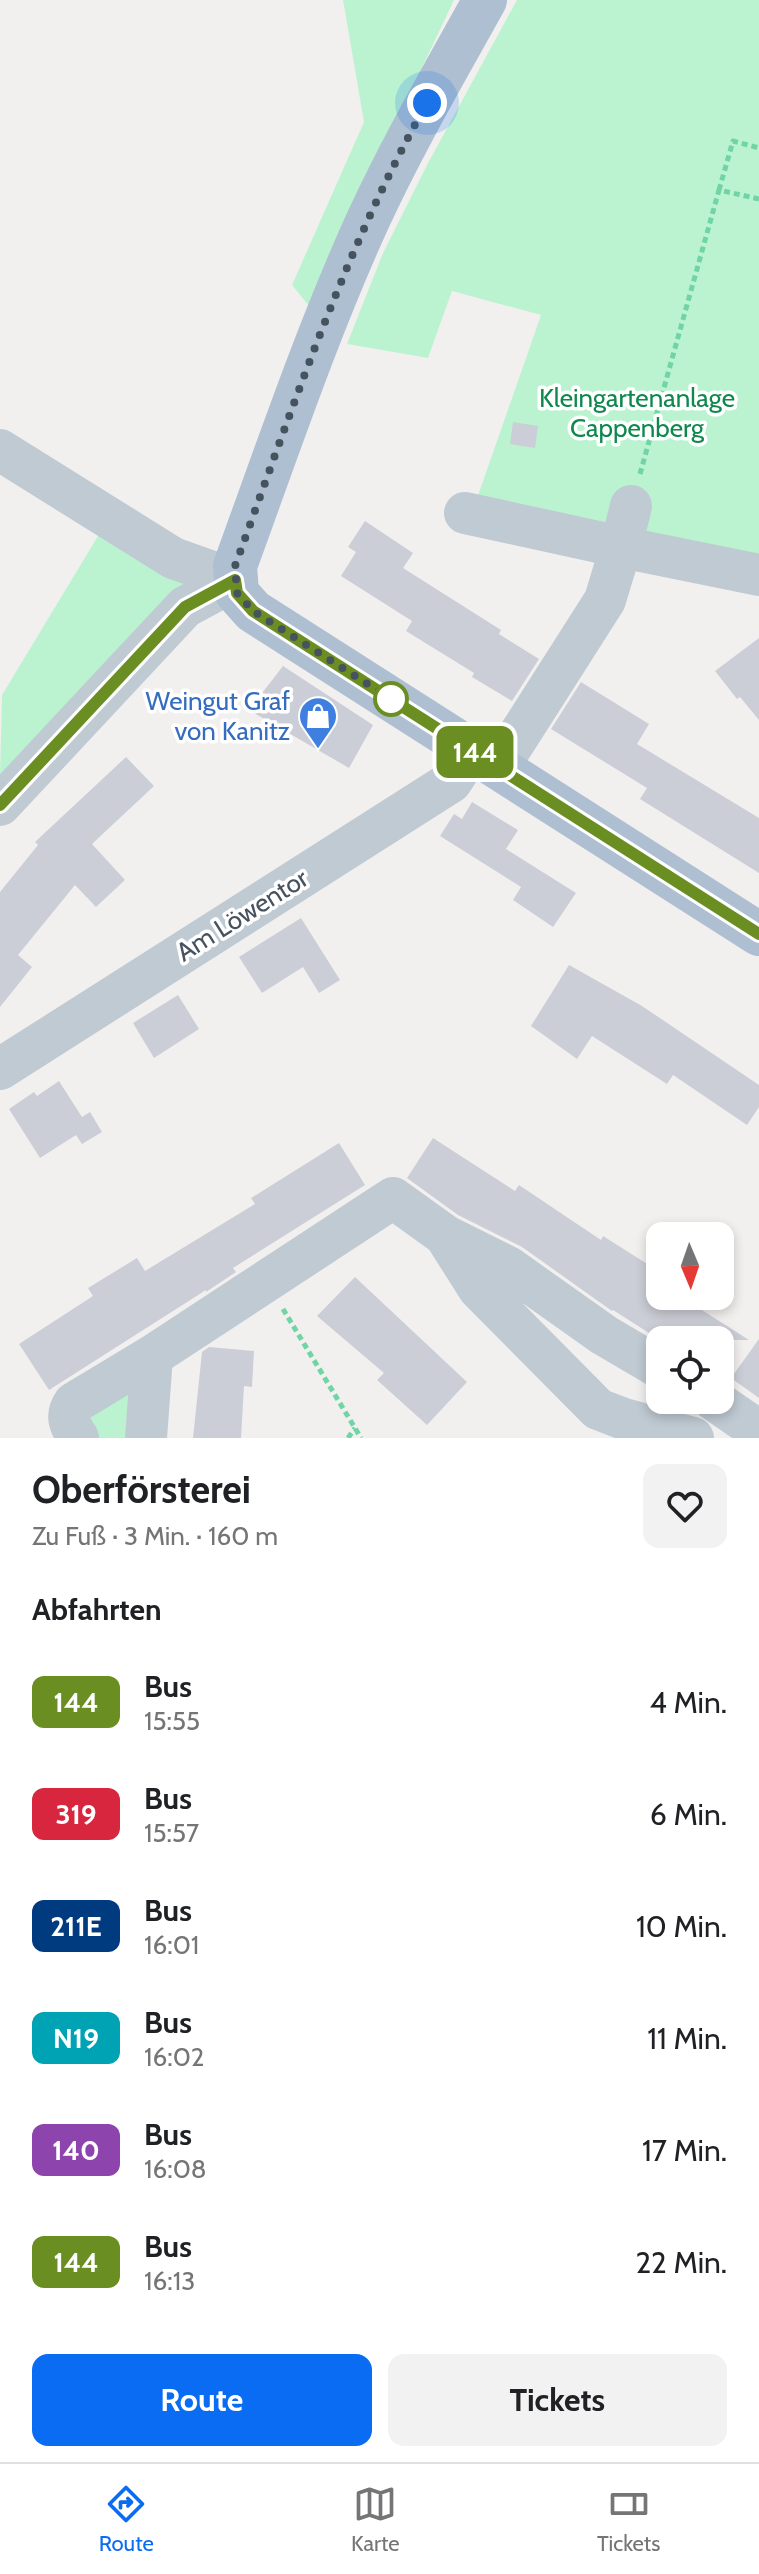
<!DOCTYPE html>
<html lang="de">
<meta charset="utf-8">
<style>
:root{--surface:#fff;--page:#f2f2f2;--text:#202124;--muted:#757577;--line:#e0e0e0;--accent:#0a6cf2}
body{margin:0;font-family:Cabin,sans-serif;background:var(--page);color:var(--text);height:100vh;display:flex;flex-direction:column;font-size:30px;white-space:nowrap}
*{box-sizing:border-box;margin:0}
p{font-size:26px;color:var(--muted)}
.icon{flex:none;width:44px;height:44px;fill:none;stroke:currentColor;stroke-width:2;stroke-linecap:round;stroke-linejoin:round}
.map{position:relative;height:1438px;overflow:hidden}
.details{display:flex;flex-direction:column;background:var(--surface);flex:1}
.details>*{flex:none}
.badge{padding:0 16px;border-radius:12px;font-size:28px;line-height:52px}
.needle{width:52px;rotate:178deg}
.controls{position:absolute;left:646px;top:1222px;display:grid;gap:16px}
.controls a{display:grid;place-items:center;width:88px;height:88px;border-radius:16px;background:var(--surface);box-shadow:0 4px 12px #0003;font-size:40px}
.you{position:absolute;width:40px;height:40px;margin:-20px;border:6px solid #fff;border-radius:50%;background:#1a73e8;box-shadow:0 0 0 12px #1a73e833}
.map>.badge{position:absolute;translate:-50% -50%;box-shadow:0 0 0 4px #fff}
h2{padding:0 32px;font-size:30px;line-height:72px}
.round{display:grid;place-items:center;flex:none;width:84px;height:84px;border-radius:16px;background:var(--page)}
.summary{display:flex;align-items:center;justify-content:space-between;height:136px;padding:0 32px}
h1{font-size:38px;font-weight:700;line-height:60px}
.action{display:flex;gap:16px;margin-top:auto;padding:16px 32px}
.action a{flex:1;height:92px;border-radius:16px;background:var(--accent);color:#fff;font-size:32px;font-weight:700;line-height:92px;text-align:center}
.action a+a{background:var(--page);color:var(--text)}
ul{padding:0;list-style:none}
li{display:flex;align-items:center;gap:24px;height:112px;padding:0 32px}
li div{flex:1}
li b{display:block;font-size:30px}
li em{font-style:normal}
li .badge{min-width:88px;font-weight:700;text-align:center}
.tabs{display:flex;justify-content:space-around;align-items:center;height:112px;border-top:2px solid var(--line);background:var(--surface);font-size:22px;color:var(--muted)}
.tabs a{display:grid;justify-items:center;gap:4px}
.tabs .current{color:var(--accent)}
.map>svg:first-child{display:block}
.green{fill:#bbf3d1}
.building{fill:#cbced6}
.lines{fill:none;stroke-linecap:round;stroke-linejoin:round}
.path{stroke:#70d4a4;stroke-width:5;stroke-dasharray:6 4;stroke-linecap:butt}
.minor{stroke:#bfcad3;stroke-width:42}
.major{stroke:#adbfd1;stroke-width:44}
.line-casing{stroke:#fff;stroke-width:18}
.line{stroke:#6b8e23;stroke-width:12}
.walk{stroke:#46535f;stroke-width:8;stroke-dasharray:0 14.4}
.stop-dot{fill:#fff;stroke:#6b8e23;stroke-width:4}
.labels{text-anchor:middle;dominant-baseline:central;stroke-width:7;stroke-linejoin:round;paint-order:stroke}
.park-label{font-size:26px;fill:#0f884d;stroke:#fff}
.shop-label{font-size:26px;fill:#366cbe;stroke:#fff;text-anchor:end}
.street-label{font-size:26px;fill:#46535f;stroke:#fff}
</style>
<div class="map">
<svg width="759" height="1438" viewBox="0 0 759 1438">
<rect width="100%" height="100%" fill="#f2f0ef"/>
<path class="green" d="M343,0H454L309,306L292,285L364,122Z
M517,0H759V567L475,504L541,315L452,291L428,358L347,344L383,253L427,165Z
M101,531L193,585L14,778L0,774L2,695Z
M126,1379L140,1438H88L80,1408Z"/>
<path class="building" d="M513,422L538,426L535,448L510,444Z
M365,521L413,553L403,568L501,630L499,634L539,659L512,701L472,677L474,673L406,631L412,621L341,576L356,552L348,547Z
M759,638V720L740,697L737,699L715,671Z
M283,666L373,725L349,768L249,710Z
M581,682L649,724L637,744L759,818V873L640,799L647,788L551,729Z
M126,757L154,786L92,844L125,880L96,907L75,885L18,955L32,967L0,1007V892L38,845L35,842Z
M472,802L518,830L506,849L576,893L553,927L513,900L521,887L440,836L454,814L462,819Z
M301,918L340,980L319,993L303,967L262,993L239,957Z
M569,965L642,1006L759,1085V1107L747,1125L673,1075L667,1084L592,1036L577,1059L531,1026Z
M178,995L199,1029L154,1058L133,1023Z
M59,1081L82,1117L90,1112L102,1132L82,1144L76,1135L40,1158L9,1109L34,1092L37,1096Z
M433,1138L515,1191L519,1185L601,1240L603,1236L660,1272V1296H680L749,1340H660L613,1310L612,1311L522,1247L458,1215L407,1178Z
M339,1143L365,1185L233,1268L236,1272L206,1292V1290L49,1390L19,1344L93,1296L88,1288L137,1258L145,1271L255,1204L251,1198Z
M355,1277L467,1382L427,1425L377,1380L384,1373L317,1316Z
M759,1339V1398L731,1378Z
M209,1347L254,1351L252,1387L244,1386L241,1438H193L202,1352Z"/>
<g class="lines">
<path class="path" d="M719,190L733,141L759,148
M640,474L719,190L759,199
M283,1309L361,1438
M348,1438L355,1428"/>
<path class="minor" d="M0,450L173,558L235,580
M465,513L621,547L631,506
M498,768L605,600L621,547L759,575
M0,805L185,607L235,580
M0,1069L451,782L472,750
M446,1237L479,1289L598,1409L624,1419L693,1438
M714,1400L759,1431
M78,1438C70,1426 65,1416 74,1403L152,1356
M146,1438L152,1356L393,1198L446,1236L508,1267L604,1335L660,1368"/>
<path class="major" d="M485,0C445,72 403,144 368,220C317,332 277,451 235,566L237,593L253,611L759,934"/>
</g>
<g class="lines">
<defs>
<path id="line" d="M0,805L185,607L235,580L237,593L253,611L759,934"/>
</defs>
<use href="#line" class="line-casing"/>
<use href="#line" class="line"/>
<path class="walk" d="M391,699L253,611L237,593L235,566C292,410 345,248 427,103"/>
</g>
<defs>
<symbol id="shop-pin" viewBox="-11 -11 22 30"><path d="M0 17L-7.5 6A9.5 9.5 0 1 1 7.5 6Z" fill="#3f7fe0" stroke="#fff"/><path d="M-5-2.5h2.3a2.7 3.5 0 0 1 5.4 0H5L5.5 6h-11ZM-1.5-2.5h3a1.5 2.3 0 0 0-3 0Z" fill="#fff"/></symbol>
</defs>
<g fill-rule="evenodd">
<use href="#shop-pin" x="296" y="694" width="44" height="60"/>
</g>
<circle class="stop-dot" cx="391" cy="699" r="16"/>
<g class="labels">
<g class="park-label">
<text x="637" y="398">Kleingartenanlage<tspan x="637" dy="30">Cappenberg</tspan></text>
</g>
<g class="shop-label">
<text x="290" y="701">Weingut Graf<tspan x="290" dy="30">von Kanitz</tspan></text>
</g>
<g class="street-label">
<text transform="translate(242 915) rotate(-32)">Am Löwentor</text>
</g>
</g>
</svg>
<div class="controls">
<a><svg class="needle" viewBox="-14 -14 28 28"><path d="M0-13l5 13h-10z" fill="#e53935"/><path d="M0 13l5-13h-10z" fill="#757577"/></svg></a>
<a><svg class="icon" aria-label="locate" viewBox="0 0 24 24"><circle cx="12" cy="12" r="6"/><path d="M12 2v4M12 18v4M2 12h4M18 12h4"/></svg></a>
</div>
<div class="you" style="left:427px;top:103px"></div>
<b class="badge" style="left:475px;top:752px;background:#6b8e23;color:#fff">144</b>
</div>
<section class="details">
<div class="summary"><div><h1>Oberförsterei</h1><p>Zu Fuß · 3 Min. · 160 m</p></div><a class="round"><svg class="icon" aria-label="heart" viewBox="0 0 24 24"><path d="M12 20l-8-8c-3-5 5-10 8-4 3-6 11-1 8 4z"/></svg></a></div>
<h2>Abfahrten</h2>
<ul>
<li><span class="badge" style="background:#6b8e23;color:#fff">144</span><div><b>Bus</b><p>15:55</p></div><em>4 Min.</em></li>
<li><span class="badge" style="background:#d7263d;color:#fff">319</span><div><b>Bus</b><p>15:57</p></div><em>6 Min.</em></li>
<li><span class="badge" style="background:#003b80;color:#fff">211E</span><div><b>Bus</b><p>16:01</p></div><em>10 Min.</em></li>
<li><span class="badge" style="background:#00a3b4;color:#fff">N19</span><div><b>Bus</b><p>16:02</p></div><em>11 Min.</em></li>
<li><span class="badge" style="background:#8e44ad;color:#fff">140</span><div><b>Bus</b><p>16:08</p></div><em>17 Min.</em></li>
<li><span class="badge" style="background:#6b8e23;color:#fff">144</span><div><b>Bus</b><p>16:13</p></div><em>22 Min.</em></li>
</ul>
<div class="action"><a>Route</a><a>Tickets</a></div>
</section>
<nav class="tabs">
<a class="current"><svg class="icon" aria-label="directions" viewBox="0 0 24 24"><path d="M12 3l9 9-9 9-9-9zM9 14v-3h6M13 9l2 2-2 2"/></svg>Route</a>
<a><svg class="icon" aria-label="map" viewBox="0 0 24 24"><path d="M3 6l6-2 6 2 6-2v14l-6 2-6-2-6 2zM9 4v14M15 6v14"/></svg>Karte</a>
<a><svg class="icon" aria-label="tickets" viewBox="0 0 24 24"><path d="M3 7h18v10H3zM15 7v10"/></svg>Tickets</a>
</nav>
